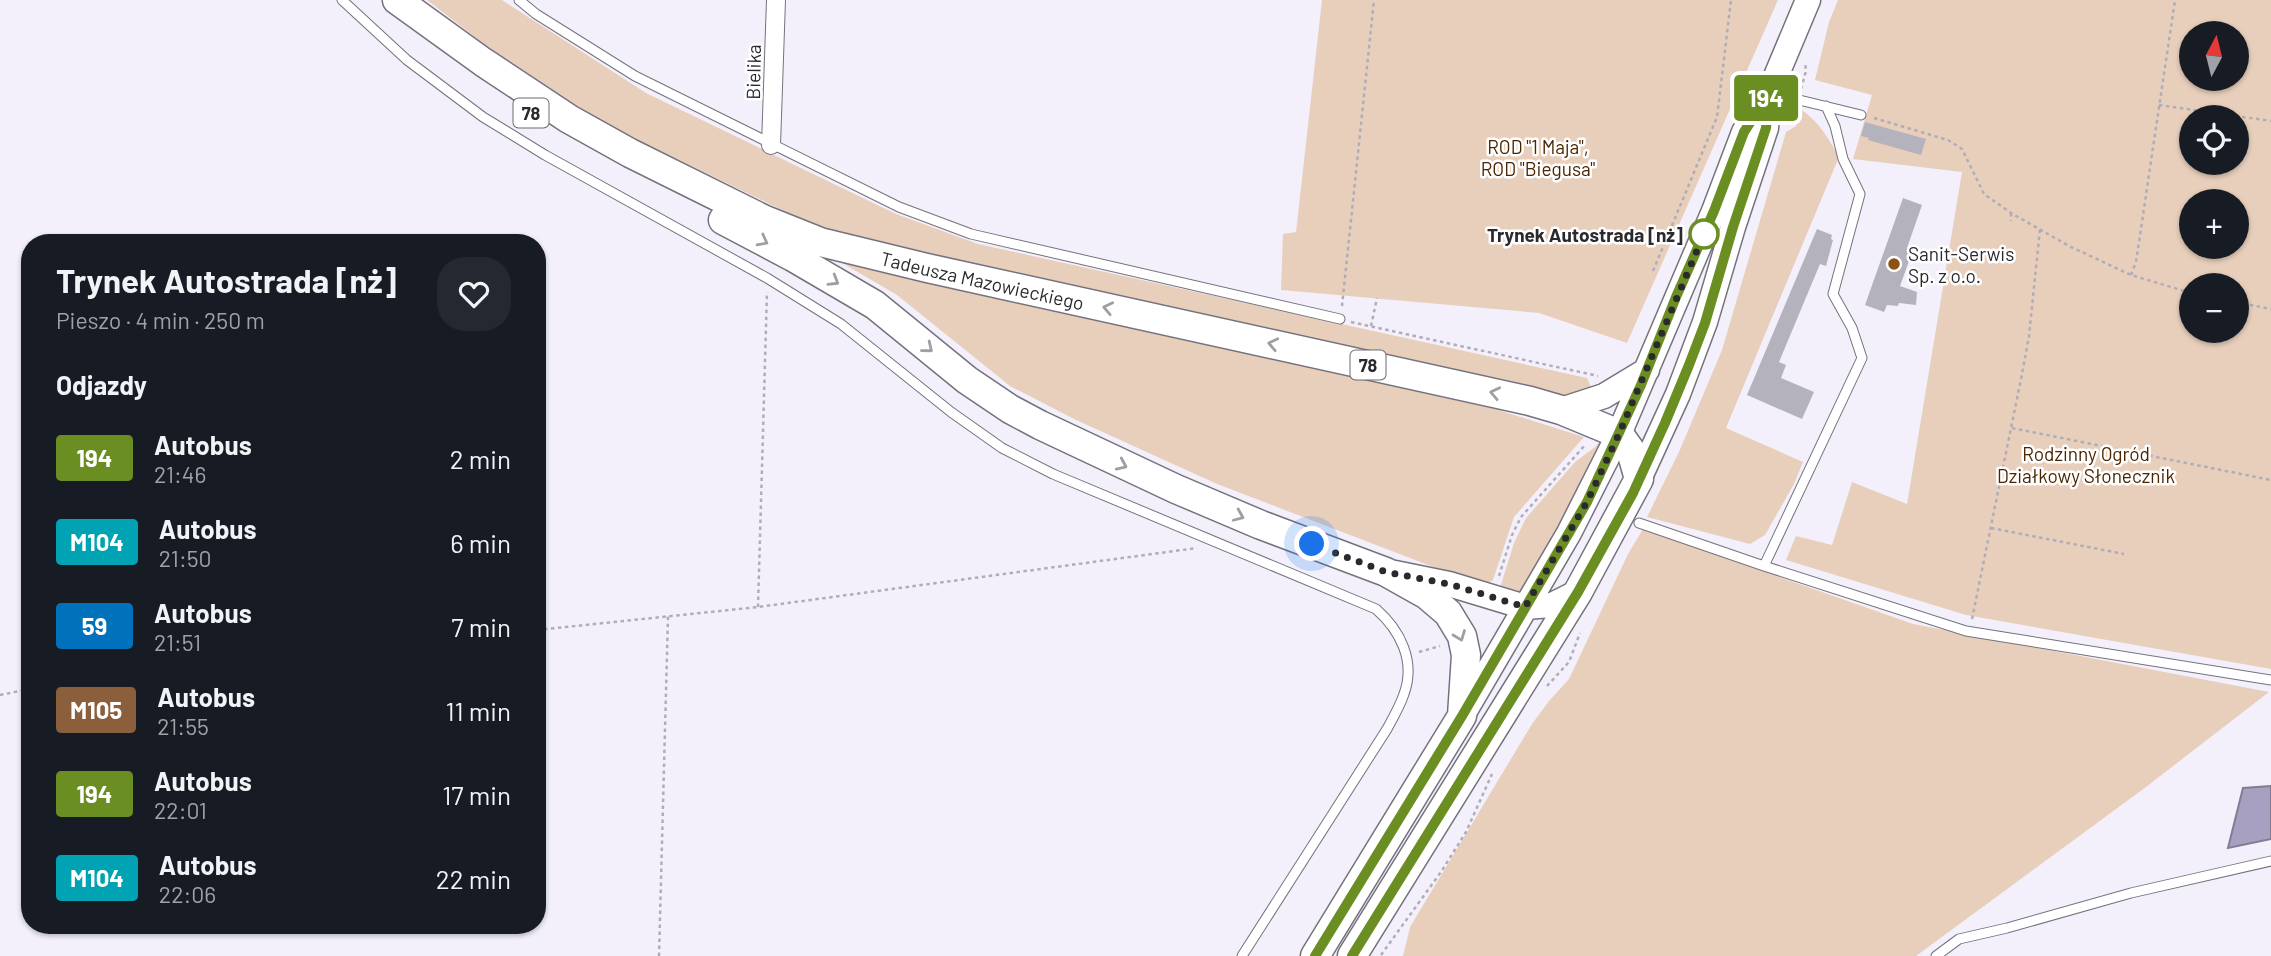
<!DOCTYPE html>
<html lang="pl">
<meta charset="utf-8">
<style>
:root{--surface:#171b24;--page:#242831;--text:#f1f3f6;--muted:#9ea1a6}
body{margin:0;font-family:Barlow,sans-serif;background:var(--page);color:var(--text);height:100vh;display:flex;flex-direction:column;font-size:26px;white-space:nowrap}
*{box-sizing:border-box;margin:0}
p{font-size:23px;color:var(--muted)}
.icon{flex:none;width:38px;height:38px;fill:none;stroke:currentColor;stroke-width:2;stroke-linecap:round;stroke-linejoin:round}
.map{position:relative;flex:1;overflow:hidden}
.sheet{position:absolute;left:21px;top:234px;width:525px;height:700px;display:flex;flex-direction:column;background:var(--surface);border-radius:28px;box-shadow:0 2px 5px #0004}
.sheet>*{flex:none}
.badge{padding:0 14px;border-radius:5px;font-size:24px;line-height:46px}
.needle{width:46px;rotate:7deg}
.controls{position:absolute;left:2179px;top:21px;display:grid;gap:14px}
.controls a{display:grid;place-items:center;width:70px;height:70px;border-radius:50%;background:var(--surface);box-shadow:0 2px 5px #0004;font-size:35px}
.you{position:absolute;width:35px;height:35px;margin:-18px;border:5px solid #fff;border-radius:50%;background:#1a73e8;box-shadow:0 0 0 10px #1a73e833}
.map>.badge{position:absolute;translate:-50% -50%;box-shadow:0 0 0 4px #fff}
h2{padding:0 35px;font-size:26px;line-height:63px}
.round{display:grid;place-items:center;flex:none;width:74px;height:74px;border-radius:28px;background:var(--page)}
.head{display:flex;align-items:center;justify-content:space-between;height:119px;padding:0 35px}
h1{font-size:33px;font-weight:700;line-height:52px}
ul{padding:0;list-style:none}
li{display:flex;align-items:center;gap:21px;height:84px;padding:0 35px}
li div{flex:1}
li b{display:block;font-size:26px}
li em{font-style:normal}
li .badge{min-width:77px;font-weight:700;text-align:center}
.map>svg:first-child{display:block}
.green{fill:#e8cfbc;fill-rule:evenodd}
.water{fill:#a8a0c0;stroke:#827c94;stroke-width:2}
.building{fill:#b4b2bd}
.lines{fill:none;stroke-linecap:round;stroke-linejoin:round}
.lane-casing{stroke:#74727c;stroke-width:11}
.street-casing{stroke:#74727c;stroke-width:20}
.secondary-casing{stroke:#74727c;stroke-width:27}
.primary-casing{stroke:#74727c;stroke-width:31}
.path{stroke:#b0adb7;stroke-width:2.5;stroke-dasharray:3.5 3.5;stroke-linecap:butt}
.lane{stroke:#fff;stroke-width:9}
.street{stroke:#fff;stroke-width:18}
.secondary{stroke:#fff;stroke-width:24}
.primary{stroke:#fff;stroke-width:28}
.oneway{stroke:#9f9fa1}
.line-casing{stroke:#fff;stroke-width:16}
.line{stroke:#6b8e23;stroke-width:10}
.walk{stroke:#2a292e;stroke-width:7;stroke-dasharray:0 12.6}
.stop-dot{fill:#fff;stroke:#6b8e23;stroke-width:3.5}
.poi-dot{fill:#8d5111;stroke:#fff;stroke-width:2.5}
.labels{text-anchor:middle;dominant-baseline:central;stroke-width:5;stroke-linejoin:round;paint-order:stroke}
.shield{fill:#fff;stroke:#6a696d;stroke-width:2}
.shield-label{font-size:18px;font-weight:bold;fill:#2a292e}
.street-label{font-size:19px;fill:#2a292e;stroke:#fff}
.park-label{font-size:19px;fill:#4b2500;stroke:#fff}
.stop-label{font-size:19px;font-weight:bold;fill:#2a292e;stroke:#fff;text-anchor:end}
.poi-label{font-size:19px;fill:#2a292e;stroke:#fff;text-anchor:start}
</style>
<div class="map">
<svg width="2271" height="956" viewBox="0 0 2271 956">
<rect width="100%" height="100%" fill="#f3f0fc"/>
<path class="green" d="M427,0H502L646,93L896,214L978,244L1587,378L1593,392L1570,397L1560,396L825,231L603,123L488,47Z
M1322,0H1778L1627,343L1539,313L1281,290L1283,234L1296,232Z
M1838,0H2271V669L1966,615L1786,560L1796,536L1832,545L1852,482L1907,504L1962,172L1853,159L1872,95L1815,80L1829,22ZM2191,33H2236V79H2191ZM2191,117H2236V163H2191ZM2191,201H2236V247H2191ZM2191,285H2236V331H2191Z
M1802,110C1820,123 1829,139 1839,157L1726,428L1803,462L1794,484L1765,535L1750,544L1647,517L1679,452L1722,350L1786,132L1796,126Z
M837,260L872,270L1495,409L1584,437L1514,517L1493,580L1483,586L1217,484L1074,419L1010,386L897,295Z
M1600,441L1602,443L1590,473L1521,595L1499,591L1514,543L1526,518L1575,462L1595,447Z
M1643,529L1913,624L2269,692L2146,787L1916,956H1403L1410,927L1532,724L1549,701L1569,679L1628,554Z"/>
<path class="water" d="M2271,786V839L2228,848L2243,788Z"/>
<path class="building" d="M1865,122L1926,139L1921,155L1868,140L1869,138L1861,136Z
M1903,198L1922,205L1907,248L1913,250L1900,286L1917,292L1916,305L1899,303L1898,306L1887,305L1884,312L1865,305Z
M1817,229L1832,235L1831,239L1833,240L1826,266L1820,264L1779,362L1786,365L1781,378L1814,392L1802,419L1747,395Z"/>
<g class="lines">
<defs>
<path id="lane" d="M342,0L407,60L483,117L545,155L767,278L841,324L951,412L1002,448L1053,474L1376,609C1400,630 1416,661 1404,694C1400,706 1393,718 1387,729L1242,956
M519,0L536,14L635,76L899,207L971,234L1340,319
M1770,93L1861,115
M1639,523L1764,566L1966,631L2271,680
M1764,566L1862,358L1852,328L1833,294L1860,194L1843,159L1835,126L1826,106
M1936,956L1959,939L2007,928L2131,893L2271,861"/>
<path id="street" d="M771,145L776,0"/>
<path id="secondary" d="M1561,410L1604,396L1647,370
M1639,479L1678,394L1705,322L1733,227L1766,128L1769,94
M1395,573L1449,584L1525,607L1552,605L1578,592
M1462,716L1569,533L1619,434L1714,211L1744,132L1769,93L1808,0"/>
<g id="primary">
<path id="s1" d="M397,0L483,62L569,119L630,153L765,220L820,242L927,268L1530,401L1561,410L1619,434L1631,451L1639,479L1578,592L1352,956"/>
<path d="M723,220L793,257L875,305L967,380L1010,409L1040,425L1176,489L1261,525L1386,572L1427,595L1448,613L1462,636L1466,655L1462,716L1315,956"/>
</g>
</defs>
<use href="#lane" class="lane-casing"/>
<use href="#street" class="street-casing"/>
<use href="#secondary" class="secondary-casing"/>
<use href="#primary" class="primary-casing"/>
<path class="path" d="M1801,89L1806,71L1805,62
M2159,105L2271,121
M1874,118L1948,140L1962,149L1984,194L2011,213L2069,246L2131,275L2191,293
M1788,125L1794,112
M2011,213V221
M1653,271L1717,117L1731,0
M2131,275L2136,262L2175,0
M2236,302L2271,309
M1342,306L1374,0
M1351,322L1598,376
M1371,326L1377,298
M2012,428L2271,480
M1991,528L2124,554
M1499,576L1512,535L1521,517L1586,444
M758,607L767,292
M1972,619L2021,379L2029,336L2040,229
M537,630L758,607L1197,548
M1419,652L1440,646
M1547,686L1569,662L1580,633
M0,695L30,689
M1381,955L1441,872L1466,832L1492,774
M659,956L668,616"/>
<use href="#lane" class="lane"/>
<use href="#street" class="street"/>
<use href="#secondary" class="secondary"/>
<use href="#primary" class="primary"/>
</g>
<defs><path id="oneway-chevron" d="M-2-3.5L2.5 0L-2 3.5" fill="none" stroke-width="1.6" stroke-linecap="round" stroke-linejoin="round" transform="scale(1.75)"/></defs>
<g class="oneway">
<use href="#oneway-chevron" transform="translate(763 241) rotate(28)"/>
<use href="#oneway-chevron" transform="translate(834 281) rotate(31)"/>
<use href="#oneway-chevron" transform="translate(1108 308) rotate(-168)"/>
<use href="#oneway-chevron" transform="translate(1273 344) rotate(-168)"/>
<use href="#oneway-chevron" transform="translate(928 348) rotate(39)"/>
<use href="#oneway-chevron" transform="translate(1495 393) rotate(-168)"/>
<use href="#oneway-chevron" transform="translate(1122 465) rotate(24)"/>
<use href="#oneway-chevron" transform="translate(1239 516) rotate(23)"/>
<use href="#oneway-chevron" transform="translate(1460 636) rotate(69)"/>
</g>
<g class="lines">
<defs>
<path id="line" d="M1315,956L1462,716L1587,502L1641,385L1676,297L1714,211L1744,132L1769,93L1766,128L1733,227L1705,323L1689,365L1665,423L1633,493L1578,592L1352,956"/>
</defs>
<use href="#line" class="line-casing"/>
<use href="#line" class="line"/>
<path class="walk" d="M1312,544L1386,572L1449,584L1525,607L1587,502L1619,434L1704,234"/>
</g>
<circle class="stop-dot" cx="1704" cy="234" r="14"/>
<circle class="poi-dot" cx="1894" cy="264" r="7"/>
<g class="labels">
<g class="shield">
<rect x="513.5" y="98.5" width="35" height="29" rx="5"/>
<rect x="1350.5" y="350.5" width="35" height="29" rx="5"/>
</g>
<g class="shield-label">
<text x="531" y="113">78</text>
<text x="1368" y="365">78</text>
</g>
<g class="street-label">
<text transform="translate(753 72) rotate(-89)">Bielika</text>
<text stroke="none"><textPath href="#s1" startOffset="656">Tadeusza Mazowieckiego</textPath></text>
</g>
<g class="park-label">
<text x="1538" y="146">ROD "1 Maja",<tspan x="1538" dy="22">ROD "Biegusa"</tspan></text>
<text x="2086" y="453">Rodzinny Ogród<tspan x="2086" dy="22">Działkowy Słonecznik</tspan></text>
</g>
<g class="stop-label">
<text x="1683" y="234">Trynek Autostrada [nż]</text>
</g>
<g class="poi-label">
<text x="1908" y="253">Sanit-Serwis<tspan x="1908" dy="22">Sp. z o.o.</tspan></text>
</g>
</g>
</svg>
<div class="controls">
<a><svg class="needle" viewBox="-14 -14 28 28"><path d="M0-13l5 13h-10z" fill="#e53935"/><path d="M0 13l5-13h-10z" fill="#9ea1a6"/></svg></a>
<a><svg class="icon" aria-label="locate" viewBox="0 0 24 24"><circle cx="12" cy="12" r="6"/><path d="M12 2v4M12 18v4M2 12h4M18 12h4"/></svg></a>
<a>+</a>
<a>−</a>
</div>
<div class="you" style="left:1312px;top:544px"></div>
<b class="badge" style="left:1766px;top:98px;background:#6b8e23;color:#fff">194</b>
<section class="sheet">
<div class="head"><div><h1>Trynek Autostrada [nż]</h1><p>Pieszo · 4 min · 250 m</p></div><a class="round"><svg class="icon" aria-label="heart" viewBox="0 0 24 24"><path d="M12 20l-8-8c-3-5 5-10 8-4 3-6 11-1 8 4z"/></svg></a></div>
<h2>Odjazdy</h2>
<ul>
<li><span class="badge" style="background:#6b8e23;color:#fff">194</span><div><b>Autobus</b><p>21:46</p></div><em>2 min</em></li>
<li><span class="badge" style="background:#00a3b4;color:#fff">M104</span><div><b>Autobus</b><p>21:50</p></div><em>6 min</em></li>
<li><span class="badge" style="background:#0072bc;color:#fff">59</span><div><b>Autobus</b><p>21:51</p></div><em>7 min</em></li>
<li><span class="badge" style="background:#8b5e3c;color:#fff">M105</span><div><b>Autobus</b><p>21:55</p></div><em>11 min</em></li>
<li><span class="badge" style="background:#6b8e23;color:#fff">194</span><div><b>Autobus</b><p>22:01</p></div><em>17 min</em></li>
<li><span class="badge" style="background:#00a3b4;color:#fff">M104</span><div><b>Autobus</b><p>22:06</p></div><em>22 min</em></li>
</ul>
</section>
</div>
